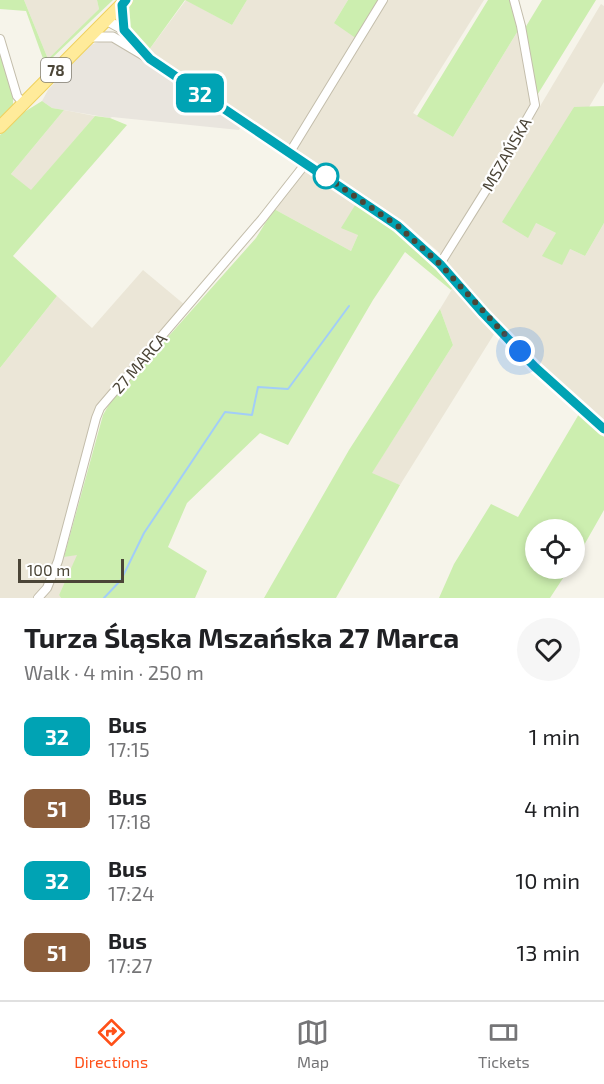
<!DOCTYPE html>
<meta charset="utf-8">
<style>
:root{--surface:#fff;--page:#f6f6f6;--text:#202124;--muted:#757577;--line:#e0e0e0;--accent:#ff5018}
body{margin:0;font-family:"Exo 2",sans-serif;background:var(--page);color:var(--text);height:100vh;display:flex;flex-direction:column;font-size:22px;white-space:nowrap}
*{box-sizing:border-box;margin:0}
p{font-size:20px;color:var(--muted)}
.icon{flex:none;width:33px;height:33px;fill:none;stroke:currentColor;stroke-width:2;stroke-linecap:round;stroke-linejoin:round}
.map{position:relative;height:598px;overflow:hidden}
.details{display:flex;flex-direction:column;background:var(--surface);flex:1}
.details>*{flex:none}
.badge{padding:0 12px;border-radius:9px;font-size:21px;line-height:39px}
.controls{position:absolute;left:525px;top:519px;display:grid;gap:12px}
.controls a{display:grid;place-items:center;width:60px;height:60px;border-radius:50%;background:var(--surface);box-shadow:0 3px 9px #0003;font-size:30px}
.scale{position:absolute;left:18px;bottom:15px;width:106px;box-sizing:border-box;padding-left:6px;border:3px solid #4b4537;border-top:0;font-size:16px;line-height:21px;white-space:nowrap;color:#4b4537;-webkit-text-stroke:4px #fff;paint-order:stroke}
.you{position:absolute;width:30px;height:30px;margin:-15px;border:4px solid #fff;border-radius:50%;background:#1a73e8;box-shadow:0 0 0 9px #1a73e833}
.map>.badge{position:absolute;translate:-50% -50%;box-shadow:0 0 0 3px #fff}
.round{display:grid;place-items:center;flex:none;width:63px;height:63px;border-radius:32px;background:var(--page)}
.summary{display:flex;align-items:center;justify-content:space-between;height:102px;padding:0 24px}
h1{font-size:28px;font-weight:700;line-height:45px}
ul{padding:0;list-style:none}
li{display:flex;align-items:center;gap:18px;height:72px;padding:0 24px}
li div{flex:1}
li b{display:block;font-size:22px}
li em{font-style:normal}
li .badge{min-width:66px;font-weight:700;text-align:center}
.tabs{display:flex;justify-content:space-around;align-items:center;height:84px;border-top:2px solid var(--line);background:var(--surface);font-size:16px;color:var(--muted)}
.tabs a{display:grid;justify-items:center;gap:3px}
.tabs .active{color:var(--accent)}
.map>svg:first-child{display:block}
.residential{fill:#ebe6d7}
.industrial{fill:#e9e5de}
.green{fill:#cceeaf}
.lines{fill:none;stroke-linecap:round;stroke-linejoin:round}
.stream{stroke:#a2cdf8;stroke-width:2}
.minor-casing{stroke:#c3bdab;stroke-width:10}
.tertiary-casing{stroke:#c3bdab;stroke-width:11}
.primary-casing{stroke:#efd15f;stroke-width:14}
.minor{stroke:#fff;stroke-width:8}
.tertiary{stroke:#fff;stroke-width:9}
.primary{stroke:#ffeb9a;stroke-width:12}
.line-casing{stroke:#fff;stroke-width:14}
.line{stroke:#00a3b4;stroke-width:9}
.walk{stroke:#4b4537;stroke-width:6;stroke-dasharray:0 10.8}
.stop-dot{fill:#fff;stroke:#00a3b4;stroke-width:3}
.labels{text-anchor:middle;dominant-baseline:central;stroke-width:4.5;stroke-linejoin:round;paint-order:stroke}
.shield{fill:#fff;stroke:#817d73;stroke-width:1.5}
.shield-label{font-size:15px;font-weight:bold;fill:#4b4537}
.street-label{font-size:16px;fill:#4b4537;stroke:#fff}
</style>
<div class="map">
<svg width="604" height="598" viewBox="0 0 604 598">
<rect width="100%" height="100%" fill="#f6f4ea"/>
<path class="residential" d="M24,0H97L99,9L48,59Z
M186,0L232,25L247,0H348L334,23L379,0H484L413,113L453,137L519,29L532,106L451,243L441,254L402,221L287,143L146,54Z
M601,4L604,6V82L589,107H574L536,223L556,233L570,249L585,256L604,223V422L532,356L446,264Z
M64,110L95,116L31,191L11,174Z
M308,170L357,202L358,235L351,251L274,209L301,175Z
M143,270L185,305L100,408L58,561L38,598H0V368L57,296L92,328Z
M454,286L496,331L400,485L371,474L453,345L440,309Z
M78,554L59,595L61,598H43L49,590L64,557Z"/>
<path class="industrial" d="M113,37L242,124L239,130L112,117L110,118L52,108L42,101L48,90L90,45Z"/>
<path class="green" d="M0,0H24L48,59L99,9L97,0H113L51,59L46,67L26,11L0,9Z
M131,0H247L232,25L185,0L146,54C132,41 118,18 131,0Z
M348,0H379L357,39L334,23Z
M488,0H512L519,29L453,137L417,116Z
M542,0H596L536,97L525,28Z
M0,48L13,96V107L0,120Z
M42,101L52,108L64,110L11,174L31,190L95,116L110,118L127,125L13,256L57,296L0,368V135L21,114Z
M604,106V223L585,256L570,249L562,265L542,256L556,233L536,223L528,238L502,222L574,107Z
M357,202C393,227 424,255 454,286L451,290L405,252L373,300L288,445L260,433L187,503L168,547L207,571L195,598H61L59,595L77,555L64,557L103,415L111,401L256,238L274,209L351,251L358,235L341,228Z
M440,309L453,345L372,473L400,485L336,598H264L349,450Z
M579,414L604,437V510L575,561L574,530H536V568L569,569L550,598H439L454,564L491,504L518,517Z"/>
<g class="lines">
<path class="stream" d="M104,598L121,580L144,533L225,412L252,415L258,387L288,389L349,306"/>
<defs>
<path id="minor" d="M0,39L17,96L23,103
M290,152L383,0
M440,264L488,187L535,105L521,26L514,0
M38,598L47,588L58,561L96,418L100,408L262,219L306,163"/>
<path id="tertiary" d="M121,5L124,30
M106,20L124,30L144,53
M90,37H113L150,59L398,226L440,264L483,313L535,367L604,429"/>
<path id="primary" d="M0,127L126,0"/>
</defs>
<use href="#minor" class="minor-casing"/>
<use href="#tertiary" class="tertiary-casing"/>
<use href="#primary" class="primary-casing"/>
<use href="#minor" class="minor"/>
<use href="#tertiary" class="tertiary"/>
<use href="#primary" class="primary"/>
</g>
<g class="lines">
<defs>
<path id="line" d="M126,0L122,5L124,30L150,59L398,226L440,264L483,313L535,367L604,429"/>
</defs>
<use href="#line" class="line-casing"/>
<use href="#line" class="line"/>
<path class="walk" d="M326,176L322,174L398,226L440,264L520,351"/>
</g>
<circle class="stop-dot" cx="326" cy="176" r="12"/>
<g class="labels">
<rect class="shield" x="41" y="58" width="30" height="24" rx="4.5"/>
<g class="shield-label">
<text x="56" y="70">78</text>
</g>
<g class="street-label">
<text transform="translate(506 154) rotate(-60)">MSZAŃSKA</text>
<text transform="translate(139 363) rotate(-49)">27 MARCA</text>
</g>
</g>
</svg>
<div class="controls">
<a><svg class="icon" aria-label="locate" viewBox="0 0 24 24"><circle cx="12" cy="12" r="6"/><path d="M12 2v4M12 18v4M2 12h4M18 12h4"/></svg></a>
</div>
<div class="scale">100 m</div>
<div class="you" style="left:520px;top:351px"></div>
<b class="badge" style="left:200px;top:93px;background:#00a3b4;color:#fff">32</b>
</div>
<section class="details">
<div class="summary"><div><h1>Turza Śląska Mszańska 27 Marca</h1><p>Walk · 4 min · 250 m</p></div><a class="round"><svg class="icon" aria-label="heart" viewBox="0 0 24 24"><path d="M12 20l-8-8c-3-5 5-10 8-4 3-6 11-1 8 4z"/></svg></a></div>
<ul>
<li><span class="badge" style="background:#00a3b4;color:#fff">32</span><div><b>Bus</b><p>17:15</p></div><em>1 min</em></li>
<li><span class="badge" style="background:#8b5e3c;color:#fff">51</span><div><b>Bus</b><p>17:18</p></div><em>4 min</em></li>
<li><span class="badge" style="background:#00a3b4;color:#fff">32</span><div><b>Bus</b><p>17:24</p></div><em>10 min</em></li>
<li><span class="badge" style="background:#8b5e3c;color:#fff">51</span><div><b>Bus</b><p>17:27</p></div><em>13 min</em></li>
</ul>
</section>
<nav class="tabs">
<a class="active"><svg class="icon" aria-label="directions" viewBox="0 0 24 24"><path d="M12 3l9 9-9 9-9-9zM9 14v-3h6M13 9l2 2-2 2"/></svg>Directions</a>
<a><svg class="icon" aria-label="map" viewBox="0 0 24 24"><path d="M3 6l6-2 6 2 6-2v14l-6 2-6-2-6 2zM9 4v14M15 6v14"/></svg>Map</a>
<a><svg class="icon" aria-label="tickets" viewBox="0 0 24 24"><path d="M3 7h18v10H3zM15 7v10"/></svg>Tickets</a>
</nav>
